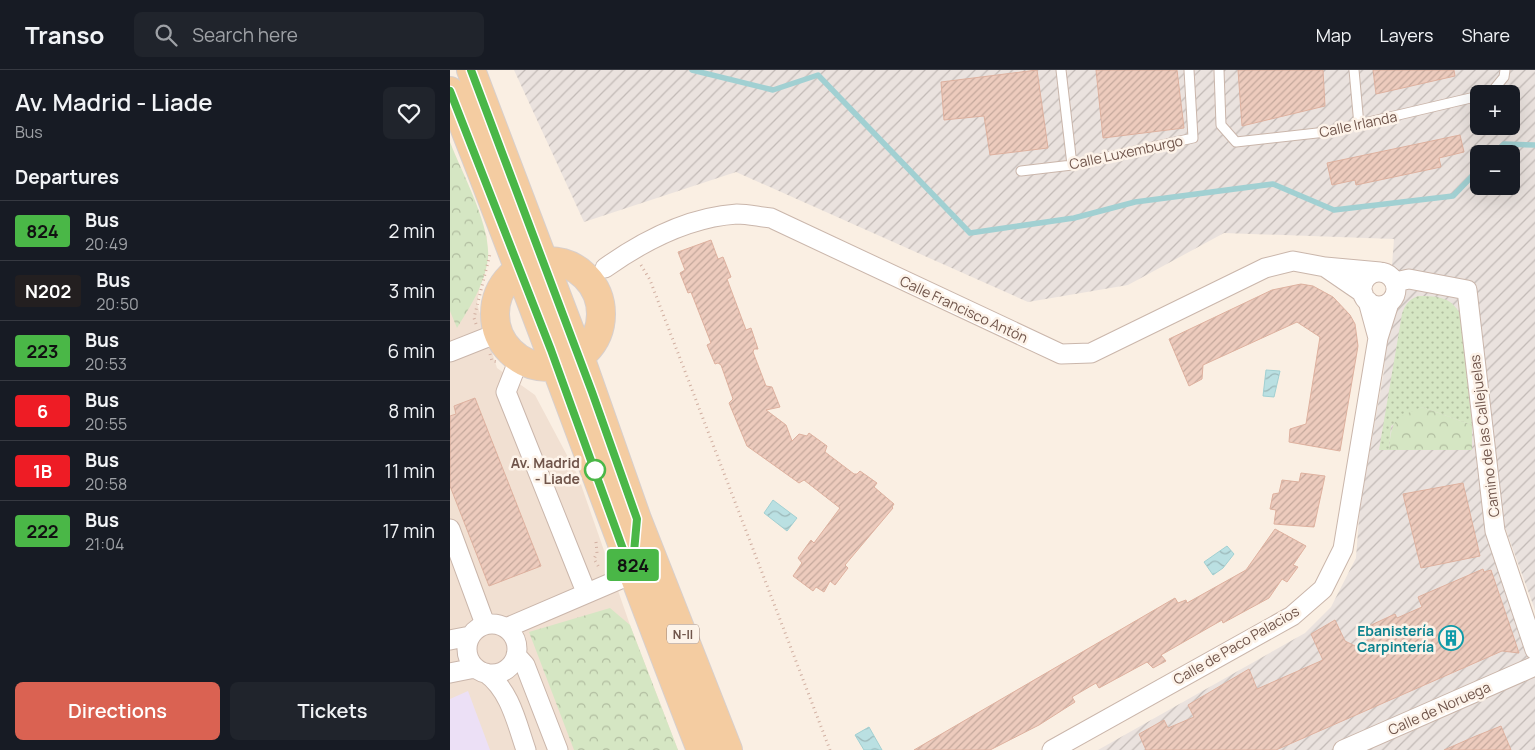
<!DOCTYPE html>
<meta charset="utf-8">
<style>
:root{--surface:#171b24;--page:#20242c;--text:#f1f3f6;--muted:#9ea1a6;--line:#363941;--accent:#da6252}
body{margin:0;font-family:Manrope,sans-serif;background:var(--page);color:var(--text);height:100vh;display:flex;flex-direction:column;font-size:19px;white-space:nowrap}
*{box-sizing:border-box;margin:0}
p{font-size:16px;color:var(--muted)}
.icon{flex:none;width:28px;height:28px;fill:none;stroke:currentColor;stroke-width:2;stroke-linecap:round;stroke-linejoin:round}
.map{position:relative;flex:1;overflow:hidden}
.panel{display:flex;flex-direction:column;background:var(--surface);width:450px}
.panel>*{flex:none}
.badge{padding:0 10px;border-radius:4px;font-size:18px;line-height:32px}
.controls{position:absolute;left:1020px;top:15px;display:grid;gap:10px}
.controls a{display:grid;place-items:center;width:50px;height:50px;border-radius:8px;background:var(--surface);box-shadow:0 5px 20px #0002;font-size:25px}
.map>.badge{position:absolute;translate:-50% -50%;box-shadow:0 0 0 2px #fff}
h2{padding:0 15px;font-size:19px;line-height:45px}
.round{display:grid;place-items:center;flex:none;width:52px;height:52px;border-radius:8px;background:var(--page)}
.head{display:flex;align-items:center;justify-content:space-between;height:85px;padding:0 15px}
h1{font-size:24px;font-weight:600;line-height:38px}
.button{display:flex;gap:10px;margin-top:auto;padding:10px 15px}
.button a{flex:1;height:58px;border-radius:8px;background:var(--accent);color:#fff;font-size:20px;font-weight:600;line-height:58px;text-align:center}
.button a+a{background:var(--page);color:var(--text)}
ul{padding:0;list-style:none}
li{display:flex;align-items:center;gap:15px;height:60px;padding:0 15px;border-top:1px solid var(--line)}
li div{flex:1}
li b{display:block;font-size:19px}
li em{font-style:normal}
li .badge{min-width:55px;font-weight:700;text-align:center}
header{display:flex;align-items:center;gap:30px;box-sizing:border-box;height:70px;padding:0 25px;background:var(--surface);border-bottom:1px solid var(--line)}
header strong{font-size:24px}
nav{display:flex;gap:28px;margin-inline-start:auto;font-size:18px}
.search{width:350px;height:45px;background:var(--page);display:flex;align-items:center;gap:12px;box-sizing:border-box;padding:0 18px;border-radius:8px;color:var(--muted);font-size:19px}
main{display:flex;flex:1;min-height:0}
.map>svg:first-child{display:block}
.residential{fill:#f1e0d2}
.industrial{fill:url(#industrial-furrows);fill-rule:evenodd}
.education{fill:#ece0f6}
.grass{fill:url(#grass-dots)}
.forest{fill:url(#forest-crowns)}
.water{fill:url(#water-waves);stroke:#a1d0d2}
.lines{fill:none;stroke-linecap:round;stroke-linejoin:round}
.stream{stroke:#a1d0d2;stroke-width:5.5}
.building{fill:url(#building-hatch);stroke:#deb19f}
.lane-casing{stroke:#cab6ab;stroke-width:11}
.street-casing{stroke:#cab6ab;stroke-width:21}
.primary-casing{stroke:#d7cfcd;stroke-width:30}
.path{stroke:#d1afa1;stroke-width:3;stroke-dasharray:1 4;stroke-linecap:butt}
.lane{stroke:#fff;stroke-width:9}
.street{stroke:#fff;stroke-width:19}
.primary{stroke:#f4cca1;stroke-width:28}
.line-casing{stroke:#fff;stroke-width:11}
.line{stroke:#4ab747;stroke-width:8}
.stop-dot{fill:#fff;stroke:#4ab747;stroke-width:2.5}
.labels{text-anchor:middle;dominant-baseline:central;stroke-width:5;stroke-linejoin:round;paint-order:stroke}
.shield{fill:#fdf3e9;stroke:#9a847a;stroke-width:1}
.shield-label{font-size:12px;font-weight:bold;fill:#70554b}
.street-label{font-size:14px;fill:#70554b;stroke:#fdf3e9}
.stop-label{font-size:14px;font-weight:bold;fill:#70554b;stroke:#fdf3e9;text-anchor:end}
.culture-label{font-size:14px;font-weight:bold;fill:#0d838f;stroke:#fdf3e9;text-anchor:end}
</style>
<header>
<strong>Transo</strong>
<div class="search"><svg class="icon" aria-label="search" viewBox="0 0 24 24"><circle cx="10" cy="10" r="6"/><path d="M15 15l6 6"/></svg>Search here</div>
<nav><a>Map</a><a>Layers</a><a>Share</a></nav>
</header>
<main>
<section class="panel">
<div class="head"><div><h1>Av. Madrid - Liade</h1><p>Bus</p></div><a class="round"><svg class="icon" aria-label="heart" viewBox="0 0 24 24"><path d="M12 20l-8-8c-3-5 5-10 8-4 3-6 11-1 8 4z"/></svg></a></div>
<h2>Departures</h2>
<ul>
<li><span class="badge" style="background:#4ab747;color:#111">824</span><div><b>Bus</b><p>20:49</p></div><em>2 min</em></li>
<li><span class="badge" style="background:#231f20;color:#fff">N202</span><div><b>Bus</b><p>20:50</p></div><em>3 min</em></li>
<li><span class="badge" style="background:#4ab747;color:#111">223</span><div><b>Bus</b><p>20:53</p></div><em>6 min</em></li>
<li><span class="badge" style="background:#ee1c25;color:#fff">6</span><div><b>Bus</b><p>20:55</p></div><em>8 min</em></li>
<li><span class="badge" style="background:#ee1c25;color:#fff">1B</span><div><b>Bus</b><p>20:58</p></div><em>11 min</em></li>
<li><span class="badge" style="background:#4ab747;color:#111">222</span><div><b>Bus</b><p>21:04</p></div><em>17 min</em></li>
</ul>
<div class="button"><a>Directions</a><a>Tickets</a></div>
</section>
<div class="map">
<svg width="1085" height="680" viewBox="0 0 1085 680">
<defs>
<pattern id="industrial-furrows" width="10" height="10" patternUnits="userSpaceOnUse" patternTransform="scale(1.25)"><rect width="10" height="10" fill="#eae2de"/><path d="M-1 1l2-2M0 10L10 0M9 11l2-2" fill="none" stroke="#c2bab6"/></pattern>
<pattern id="grass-dots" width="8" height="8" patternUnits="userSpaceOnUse" patternTransform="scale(1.25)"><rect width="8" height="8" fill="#d5e6c3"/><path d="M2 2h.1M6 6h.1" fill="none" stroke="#b1bda0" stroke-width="1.8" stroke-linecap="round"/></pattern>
<pattern id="forest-crowns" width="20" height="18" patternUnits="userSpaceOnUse" patternTransform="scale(1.25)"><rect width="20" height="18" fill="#d5e6c3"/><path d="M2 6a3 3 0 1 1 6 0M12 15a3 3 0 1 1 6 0" fill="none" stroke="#b1bda0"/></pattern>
<pattern id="water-waves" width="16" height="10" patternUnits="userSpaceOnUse" patternTransform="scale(1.25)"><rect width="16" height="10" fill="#bae0e2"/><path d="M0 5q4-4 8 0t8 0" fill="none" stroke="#9cb8b9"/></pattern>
<pattern id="building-hatch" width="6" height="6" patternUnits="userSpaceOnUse" patternTransform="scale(1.25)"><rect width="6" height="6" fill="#edcbbd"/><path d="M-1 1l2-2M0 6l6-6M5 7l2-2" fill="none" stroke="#c4a89c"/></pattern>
</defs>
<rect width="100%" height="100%" fill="#faefe3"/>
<path class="residential" d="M0,82L37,167L27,234L47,298L85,325L128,406L180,555L228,680H0Z"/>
<path class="industrial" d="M64,0H1085V540L1029,386L1085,580V680H648L855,563L881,537L906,488L910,435L934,301L944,169L774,163L678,215L578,232L286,102L134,152ZM1029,24H1061V56H1029ZM1029,84H1061V116H1029Z"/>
<path class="education" d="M18,621L40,680H0V629Z"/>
<path class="grass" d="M968,226C989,226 1003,227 1012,248L1022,355L972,337L941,356L939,380H929L952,244C955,234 959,230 968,226Z"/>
<path class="forest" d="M0,72C12,103 41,156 38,188C35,214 20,237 7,258L0,241Z
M972,337L1022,355V380H939C942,348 944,349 972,337Z
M160,538L180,555L228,680H124L79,562Z"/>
<path class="water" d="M816,300L830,301L824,327L813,326Z
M323,430L347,448L337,461L314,443Z
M777,476L784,484L773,498L763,505L754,492Z
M419,657L432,680H414L405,665Z"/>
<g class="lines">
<path class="stream" d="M242,0L323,20L368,5L520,163L624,148L685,132L823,114L884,140L1003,126L1029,99
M1044,84L1054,74L1085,75"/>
</g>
<path class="building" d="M587,0L598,78L540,85L534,46L494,50L491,12Z
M646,0H727L734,58L653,68Z
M788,0H873L875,36L792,56Z
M923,0H1004L1005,6L926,24Z
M1010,65L1014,82L989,88L991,97L906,115L905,110L882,115L877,93Z
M261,170L268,189L273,187L281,207L277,209L296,260L301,258L308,279H304L303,282L316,316L322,317L330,337L316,340L336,355L342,371L349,364L357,366L359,363L377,376L375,382L404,404H407L410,401L427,413L424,417L444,434L442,437L443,438L395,495L398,498L385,515L380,511L374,522L366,517L363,521L343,506L352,493L348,488L361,470L364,473L390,438L354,410L349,413L297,376L279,333L283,329L271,295L268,293L265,294L257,275L261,273L241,222L238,223L230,203L235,200L228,182Z
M851,214L863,216L883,227L900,245L905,254L908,276L890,381L839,372L840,359L856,354L870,267L847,252L753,295L752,309L739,316L719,269L822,220Z
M25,328L91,496L39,516L0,416V346L6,344L4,336Z
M851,403L875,406L864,457L824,454L826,440L820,439L823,424L829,423L832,410L849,412Z
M1013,413L1030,486L971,498L953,424Z
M825,459L856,476L843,495L848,497L837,512L832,509L819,528L773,553L772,550L711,585L716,591L703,598L697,592L649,618L646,613L622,627L625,632L589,655L540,680H464L725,528L728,533L736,530L737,533L796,500Z
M1033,499L1034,502L1041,500L1069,583L1052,581L826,680H696L689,664L714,650L718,658L744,647L738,635L799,599L807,619L873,590L861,564L885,550L895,571L905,576L924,568L919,556L945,544L947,548L972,537L968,527Z
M1051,656L1061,680H994L1026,666Z"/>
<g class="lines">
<defs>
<path id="lane" d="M611,0L622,95
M769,0L771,55L786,72L876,62L1029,26
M904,0L909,55
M1040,24L1054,7L1055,0
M571,101L622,95L743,68L739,0"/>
<path id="street" d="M155,198C193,171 240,147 287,144C298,144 310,147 321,148L611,284L641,283L815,198L843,191L875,197
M912 219a17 17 0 1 1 34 0a17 17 0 1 1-34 0Z
M945,212L959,209L1017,220L1045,461L1085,580
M913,223L875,197L930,202
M918,231L928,268L939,233
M0,282L48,263
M69,289L56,322L136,522
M0,459L35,554
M17 579a25 25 0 1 1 50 0a25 25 0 1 1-50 0Z
M56,558L182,504L183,492
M0,570L20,566
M66,585L75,595L108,680
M0,603L25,598
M36,603C60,620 67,654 76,680
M602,680L842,546L873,519L893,479L928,268
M893,680L1085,596"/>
<path id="primary" d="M21,0L130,287L187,449L278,680
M0,21C87,240 165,461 251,680
M45 244a53 53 0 1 1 106 0a53 53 0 1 1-106 0Z"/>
</defs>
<use href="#lane" class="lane-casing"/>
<use href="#street" class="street-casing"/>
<use href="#primary" class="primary-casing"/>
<path class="path" d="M191,195L200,210L380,680
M26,254L24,248L40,184
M40,284L42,291L49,292
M146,472L147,483L144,489L150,499"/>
<use href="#lane" class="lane"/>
<use href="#street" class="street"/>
<use href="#primary" class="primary"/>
</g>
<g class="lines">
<defs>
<path id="line" d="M0,21L101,280L182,504L187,449L142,322L21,0"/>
</defs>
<use href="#line" class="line-casing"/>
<use href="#line" class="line"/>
</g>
<defs>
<symbol id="building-ring" viewBox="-11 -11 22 22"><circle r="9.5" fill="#fdf3e9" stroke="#0f9aa8" stroke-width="1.5"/><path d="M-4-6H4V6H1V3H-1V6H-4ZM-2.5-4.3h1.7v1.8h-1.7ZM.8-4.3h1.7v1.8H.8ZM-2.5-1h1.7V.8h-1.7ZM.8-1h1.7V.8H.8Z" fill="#0f9aa8"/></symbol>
</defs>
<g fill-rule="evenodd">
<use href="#building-ring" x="987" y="554" width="28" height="28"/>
</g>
<circle class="stop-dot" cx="145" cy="400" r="10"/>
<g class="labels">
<rect class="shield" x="217" y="554.5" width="32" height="19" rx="4"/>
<g class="shield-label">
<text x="233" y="564">N-II</text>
</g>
<g class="street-label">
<text transform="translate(908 54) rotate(-12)">Calle Irlanda</text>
<text transform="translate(676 82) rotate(-12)">Calle Luxemburgo</text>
<text transform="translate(514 239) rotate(25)">Calle Francisco Antón</text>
<text transform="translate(1034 366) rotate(-97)">Camino de las Callejuelas</text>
<text transform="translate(786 575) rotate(-30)">Calle de Paco Palacios</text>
<text transform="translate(989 638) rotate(-24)">Calle de Noruega</text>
</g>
<g class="stop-label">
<text x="130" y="392">Av. Madrid<tspan x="130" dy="16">- Liade</tspan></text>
</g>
<g class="culture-label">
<text x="984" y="560">Ebanistería<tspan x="984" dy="16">Carpintería</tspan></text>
</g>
</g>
</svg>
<div class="controls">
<a>+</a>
<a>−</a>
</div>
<b class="badge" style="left:183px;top:495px;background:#4ab747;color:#111">824</b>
</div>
</main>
